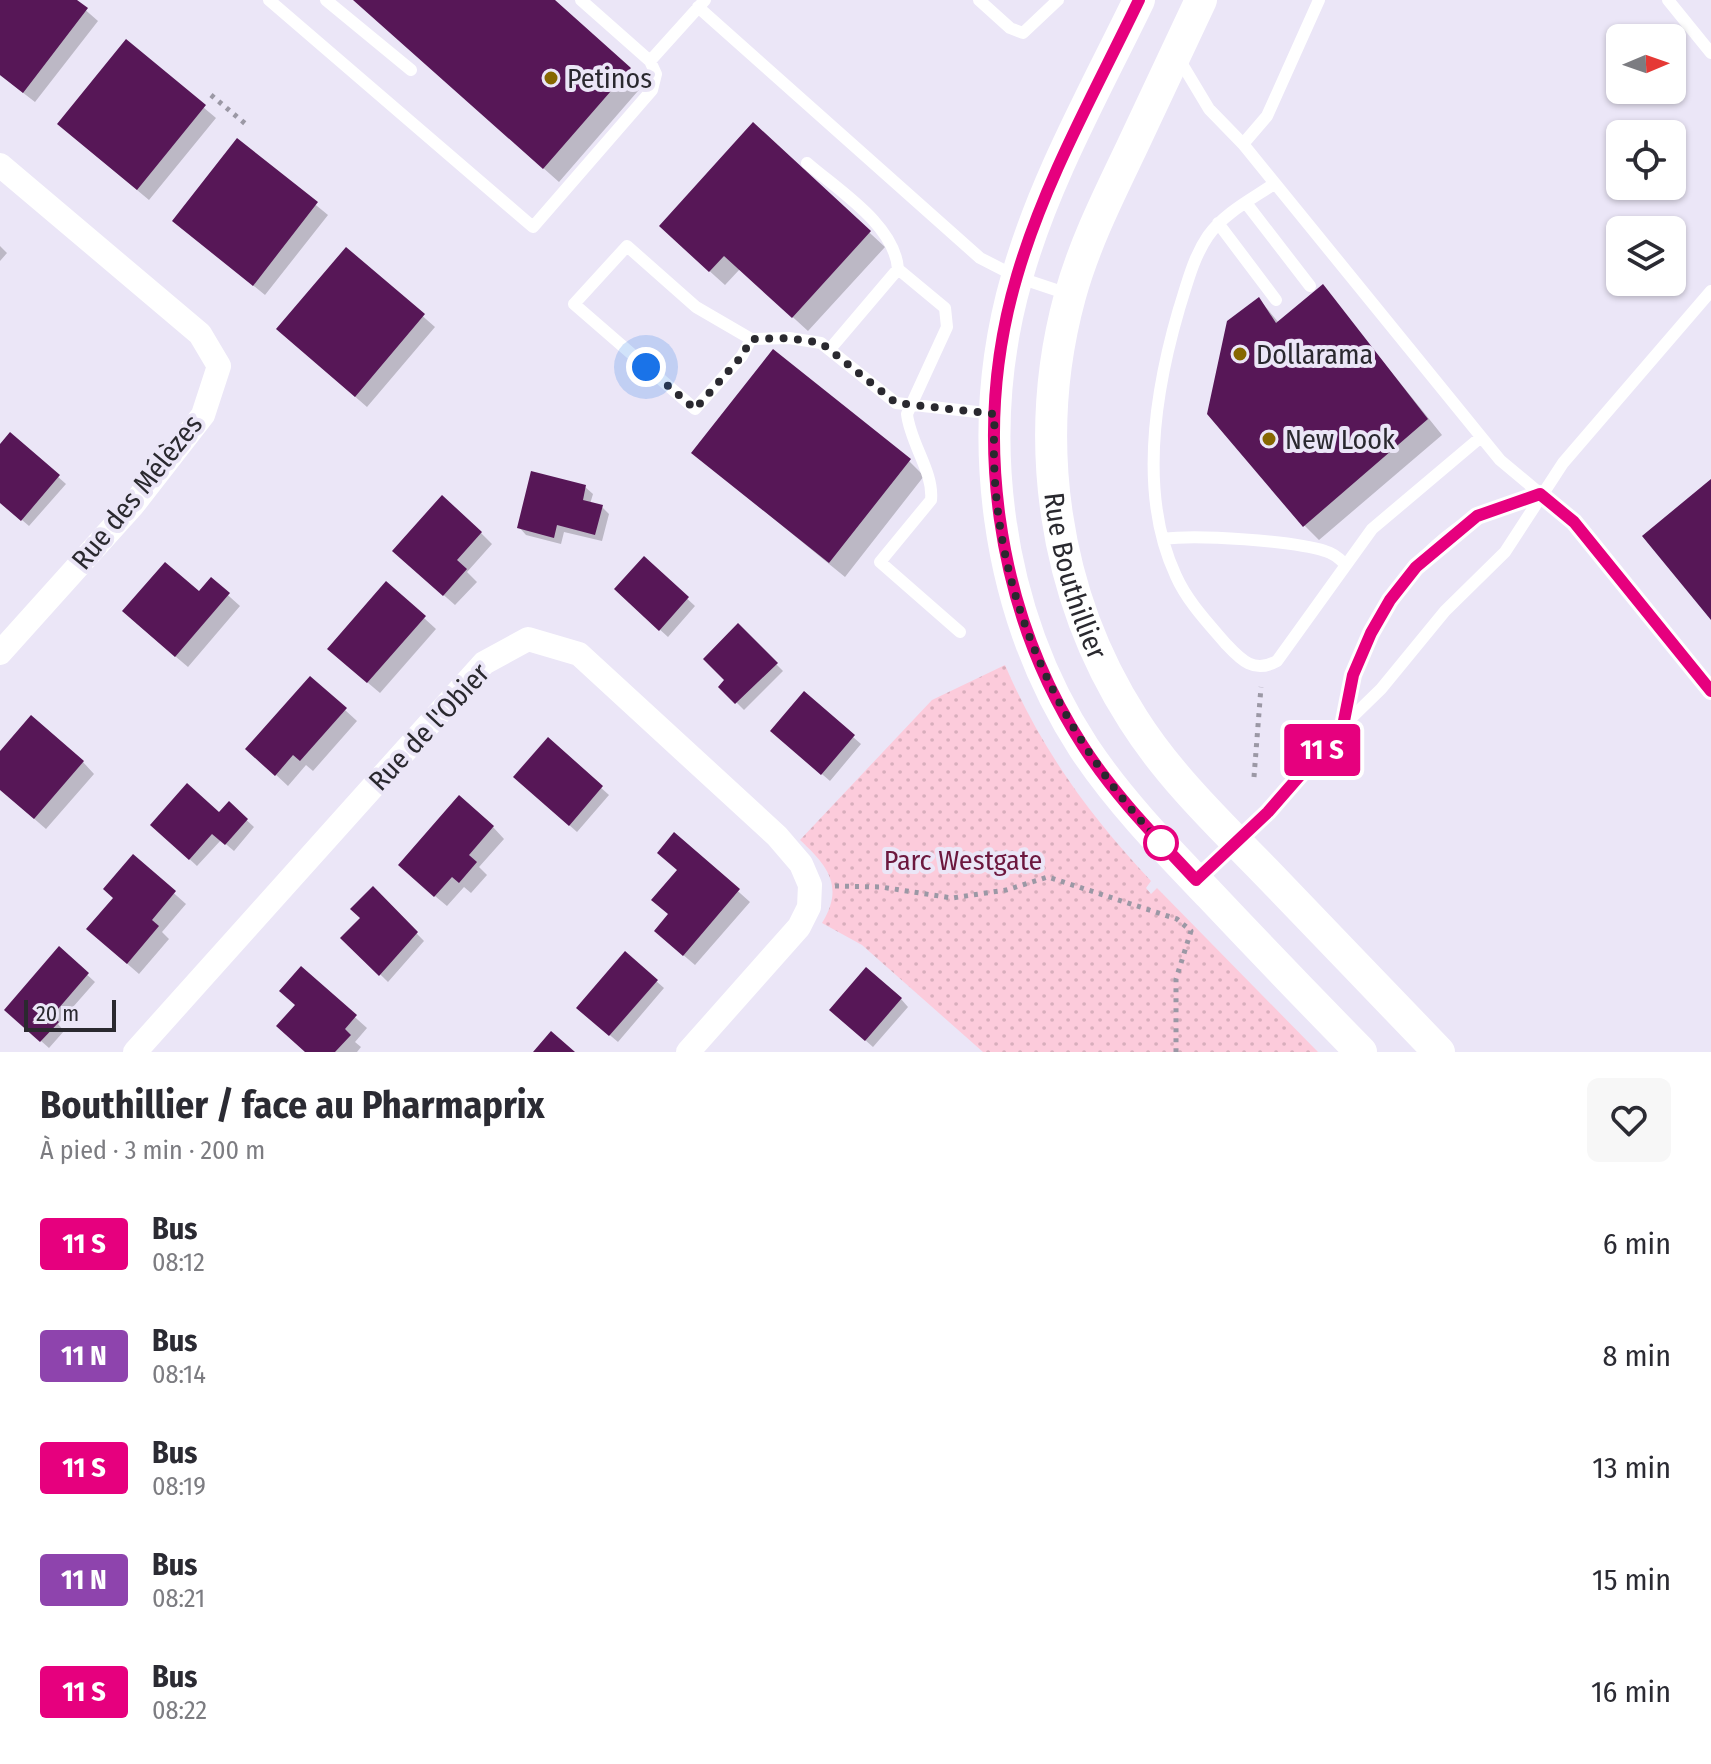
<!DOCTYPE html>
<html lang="fr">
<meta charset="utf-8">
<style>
:root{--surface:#fff;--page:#f7f7f7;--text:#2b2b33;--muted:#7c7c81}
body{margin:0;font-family:"Fira Sans Condensed",sans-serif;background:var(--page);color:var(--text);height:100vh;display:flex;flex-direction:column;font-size:30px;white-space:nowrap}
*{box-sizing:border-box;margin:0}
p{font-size:26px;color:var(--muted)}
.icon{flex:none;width:44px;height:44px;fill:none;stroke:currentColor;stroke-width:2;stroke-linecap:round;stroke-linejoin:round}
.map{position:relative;height:1052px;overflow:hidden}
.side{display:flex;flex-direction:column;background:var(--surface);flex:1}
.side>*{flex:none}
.badge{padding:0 16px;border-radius:6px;font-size:28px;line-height:52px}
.needle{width:52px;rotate:88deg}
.fabs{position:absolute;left:1606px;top:24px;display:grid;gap:16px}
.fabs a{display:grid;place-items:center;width:80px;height:80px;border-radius:12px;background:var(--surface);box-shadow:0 2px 6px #0004;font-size:40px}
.scale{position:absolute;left:24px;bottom:20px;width:92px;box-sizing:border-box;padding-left:8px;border:4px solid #2a292f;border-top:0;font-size:22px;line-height:28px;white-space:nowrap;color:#2a292f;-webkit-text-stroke:6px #ebe6f7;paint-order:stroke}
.you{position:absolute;width:40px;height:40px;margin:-20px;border:6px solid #fff;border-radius:50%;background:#1a73e8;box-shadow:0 0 0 12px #1a73e833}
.map>.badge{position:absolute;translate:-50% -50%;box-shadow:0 0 0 4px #fff}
.round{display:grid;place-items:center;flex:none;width:84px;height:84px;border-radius:12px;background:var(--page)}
.head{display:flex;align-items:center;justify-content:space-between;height:136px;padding:0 40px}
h1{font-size:38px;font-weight:700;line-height:60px}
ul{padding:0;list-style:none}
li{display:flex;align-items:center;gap:24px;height:112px;padding:0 40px}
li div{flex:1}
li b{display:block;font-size:30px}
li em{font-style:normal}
li .badge{min-width:88px;font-weight:700;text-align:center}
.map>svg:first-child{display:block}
.park{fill:url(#park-dots)}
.shadow{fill:#0003}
.building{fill:#571757}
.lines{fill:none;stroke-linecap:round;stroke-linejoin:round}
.path{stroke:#9b98a5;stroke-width:5;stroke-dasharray:4 6;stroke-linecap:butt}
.service{stroke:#fff;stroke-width:12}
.minor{stroke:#fff;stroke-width:24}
.tertiary{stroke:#fff;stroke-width:32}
.line-casing{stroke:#fff;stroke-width:18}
.line{stroke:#e6007e;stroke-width:12}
.walk{stroke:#2a292f;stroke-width:8;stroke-dasharray:0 14.4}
.poi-dot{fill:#866701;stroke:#ebe6f7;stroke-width:3}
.stop-dot{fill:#fff;stroke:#e6007e;stroke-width:4}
.labels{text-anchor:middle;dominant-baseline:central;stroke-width:8;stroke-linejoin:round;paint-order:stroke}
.poi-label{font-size:28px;fill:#2a292f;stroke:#ebe6f7;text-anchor:start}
.street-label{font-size:28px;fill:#2a292f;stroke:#ebe6f7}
.park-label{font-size:28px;fill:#6c173e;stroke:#ebe6f7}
</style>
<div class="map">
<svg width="1711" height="1052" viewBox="0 0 1711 1052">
<defs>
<pattern id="park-dots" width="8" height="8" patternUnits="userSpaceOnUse" patternTransform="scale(2)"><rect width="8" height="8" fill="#fccbdb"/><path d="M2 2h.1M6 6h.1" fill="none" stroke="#d8aebc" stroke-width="1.8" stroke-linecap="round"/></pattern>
</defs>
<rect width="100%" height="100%" fill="#ebe6f7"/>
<path class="park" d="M1005,665C1041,749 1089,815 1151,881L1146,888L1151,894L1157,888L1318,1052H983L862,945L822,923C844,887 829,867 800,840L932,700Z"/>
<path class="shadow" d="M0,0H74L98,21L35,102L0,75Z
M354,0H552L644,84L559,182Z
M126,42L216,118L149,200L71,135Z
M753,125L885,247L808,331L740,269L725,285L676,241Z
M238,141L328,215L265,295L174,221Z
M0,246L7,253L0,261Z
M346,249L435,327L367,407L290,340Z
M1323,287L1442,435L1319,540L1304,525L1259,299L1279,323Z
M11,435L66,484L29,526L0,501V447Z
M693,453L909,461L924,476L845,577Z
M585,487L593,494L590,504L602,507L609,514L602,541L564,532L561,544L526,535L519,527Z
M481,533L492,544L467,572L477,582L455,605L406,562Z
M644,559L695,606L668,637L624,597Z
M211,580L240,606L188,667L136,623L199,594Z
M424,618L436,629L380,693L341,660Z
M738,626L783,671L744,710L720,686L727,680Z
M345,710L357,721L313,771L306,765L288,786L260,760Z
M853,737L861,744L830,781L780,738Z
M548,740L609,795L577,832L523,784Z
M0,754L83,762L94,774L46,829L0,789Z
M229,804L254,827L234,851L221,840L197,866L160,832L219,815Z
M493,827L504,839L479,867L487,875L471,893L464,887L447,906L412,877Z
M675,835L750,902L695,965L668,942L679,871Z
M133,857L186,904L162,932L169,939L139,974L100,940Z
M373,889L424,941L388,982L343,938L362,919Z
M59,949L95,982L58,1024L64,1031L49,1048L14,1017Z
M301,969L367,1028L355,1042L361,1047L357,1052H307L297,1006Z
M656,981L664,988L618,1042L586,1015Z
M901,999L908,1007L873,1047L839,1017Z"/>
<path class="building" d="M0,0H77L88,8L23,93L0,75Z
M353,0H555L631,68L543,169Z
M126,39L206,105L137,190L57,124Z
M753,122L871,231L792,318L724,256L709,272L659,226Z
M237,138L318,202L253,286L172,221Z
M346,247L425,314L355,397L276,329Z
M1323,284L1428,419L1303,527L1207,414L1227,321L1259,297L1276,323Z
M773,349L911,459L829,563L691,453Z
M10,432L60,475L21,521L0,503V444Z
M531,471L586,485L583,500L603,505L595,535L557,525L554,538L517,528Z
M1711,479V620L1642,536Z
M442,495L482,532L457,560L467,569L443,596L392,551Z
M644,556L689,597L659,631L614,589Z
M165,562L199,591L211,577L230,593L175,657L122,611Z
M386,581L426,616L367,683L327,649Z
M738,623L778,663L735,704L718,687L724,680L703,659Z
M310,676L347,708L300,761L293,755L275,776L245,749Z
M804,691L855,735L821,775L770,731Z
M31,715L84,761L34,819L0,790V751Z
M548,737L603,786L569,826L513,777Z
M187,783L219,812L229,801L248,819L225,845L212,834L189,860L150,825Z
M459,795L494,826L469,855L477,862L459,883L452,877L434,897L398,865Z
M674,832L740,889L683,956L654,931L668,914L651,900L677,870L657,853Z
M133,854L176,891L152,920L159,926L127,964L86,929L113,898L103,889Z
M373,886L418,932L379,976L340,938L360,918L350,909Z
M59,946L89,973L52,1016L59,1022L40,1042L4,1010Z
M625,951L658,980L609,1036L576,1008Z
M301,966L357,1015L345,1029L351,1035L335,1052H305L276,1026L295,1005L279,991Z
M866,967L902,998L865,1041L829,1010Z
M551,1031L575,1052H533Z"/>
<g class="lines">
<path class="path" d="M211,95L248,126
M1254,777L1261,687
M835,886L881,887L952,898L1006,890L1048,877L1177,919L1191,931L1176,979V1052"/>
<path class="service" d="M269,0L533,227L652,90L656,74L650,61L705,0
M326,0L411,70
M581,0L650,61
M979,0L1010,28L1023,33L1058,0
M1668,0L1711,53
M698,7L980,258L1017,277L1068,294
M1179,59L1209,109L1243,144L1500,460L1574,522L1711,691
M1243,144L1267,116L1319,0
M807,163C838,190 895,225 898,269
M1274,184C1252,199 1224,213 1208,236C1193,258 1187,284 1179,309C1155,391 1138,495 1176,576C1187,601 1208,623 1226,644C1241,660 1254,674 1277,661L1372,529L1481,437
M1246,203L1310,286
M1218,223L1276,300
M751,339L742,356L695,409L574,304L627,246L696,307L751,339L789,338L821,343L896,403L995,414
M830,349L898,269L945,308L947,327L907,414C910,443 934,472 931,500L880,562L960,632
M1164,539C1196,534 1294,541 1325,551C1333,553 1339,558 1345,564
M1343,726C1346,709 1348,692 1353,677C1370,615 1419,549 1475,517C1494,506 1519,501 1540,494
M1198,878L1268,812L1343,726L1381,689L1445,611L1505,552L1563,463L1711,291"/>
<path class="minor" d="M0,165L200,334L219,366L203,415L133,505L0,653
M135,1052L484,663L528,639L579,654L777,836L801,864L810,885L809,907L799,927L688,1052"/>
<g class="tertiary">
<path d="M1139,0C1096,89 1044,181 1017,277C972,433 995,611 1084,748C1120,802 1165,848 1210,895C1260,948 1310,1000 1361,1052"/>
<path id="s1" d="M1201,0C1177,50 1154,100 1131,149C1108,197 1084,245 1070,296C1031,439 1053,594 1133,719C1169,776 1219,824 1265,871C1323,931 1381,992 1439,1052"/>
</g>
</g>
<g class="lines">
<defs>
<path id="line" d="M1139,0C1096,90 1045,180 1017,276C971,432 995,609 1083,746C1115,796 1156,837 1196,880L1268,812L1343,726L1353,675L1371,633L1390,600L1416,567L1477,516L1540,494L1574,522L1711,691"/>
</defs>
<use href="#line" class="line-casing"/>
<use href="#line" class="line"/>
<path class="walk" d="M646,367L695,409L742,356L751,339L789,338L821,343L896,403L995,414C984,579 1055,735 1169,851L1161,843"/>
</g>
<g class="poi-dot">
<circle cx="551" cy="78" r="8"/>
<circle cx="1240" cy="354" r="8"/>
<circle cx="1269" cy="439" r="8"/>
</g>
<circle class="stop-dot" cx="1161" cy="843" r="16"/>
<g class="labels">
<g class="poi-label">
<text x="567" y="78">Petinos</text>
<text x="1256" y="354">Dollarama</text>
<text x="1285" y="439">New Look</text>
</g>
<g class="street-label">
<text transform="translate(137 492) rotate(-51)">Rue des Mélèzes</text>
<text stroke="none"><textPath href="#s1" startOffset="608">Rue Bouthillier</textPath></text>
<text transform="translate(429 727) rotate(-47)">Rue de l'Obier</text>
</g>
<g class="park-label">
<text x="963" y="860">Parc Westgate</text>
</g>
</g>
</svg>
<div class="fabs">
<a><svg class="needle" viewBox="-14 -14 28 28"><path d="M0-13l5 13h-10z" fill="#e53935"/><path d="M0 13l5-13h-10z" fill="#7c7c81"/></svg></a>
<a><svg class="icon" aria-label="locate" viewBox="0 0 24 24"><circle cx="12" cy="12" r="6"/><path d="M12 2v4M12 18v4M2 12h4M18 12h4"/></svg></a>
<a><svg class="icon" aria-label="layers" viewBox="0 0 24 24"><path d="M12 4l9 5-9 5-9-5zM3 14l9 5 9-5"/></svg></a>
</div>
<div class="scale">20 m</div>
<div class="you" style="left:646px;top:367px"></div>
<b class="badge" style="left:1322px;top:750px;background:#e6007e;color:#fff">11 S</b>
</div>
<section class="side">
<div class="head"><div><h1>Bouthillier / face au Pharmaprix</h1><p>À pied · 3 min · 200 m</p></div><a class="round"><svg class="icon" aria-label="heart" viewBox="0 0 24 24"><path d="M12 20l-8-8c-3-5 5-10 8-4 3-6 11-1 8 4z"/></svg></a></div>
<ul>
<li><span class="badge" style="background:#e6007e;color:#fff">11 S</span><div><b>Bus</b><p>08:12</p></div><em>6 min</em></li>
<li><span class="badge" style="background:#8e44ad;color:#fff">11 N</span><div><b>Bus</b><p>08:14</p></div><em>8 min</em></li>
<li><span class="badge" style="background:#e6007e;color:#fff">11 S</span><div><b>Bus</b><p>08:19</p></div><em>13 min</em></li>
<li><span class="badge" style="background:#8e44ad;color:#fff">11 N</span><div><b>Bus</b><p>08:21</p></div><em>15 min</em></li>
<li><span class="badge" style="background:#e6007e;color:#fff">11 S</span><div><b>Bus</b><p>08:22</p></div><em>16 min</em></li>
</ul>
</section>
